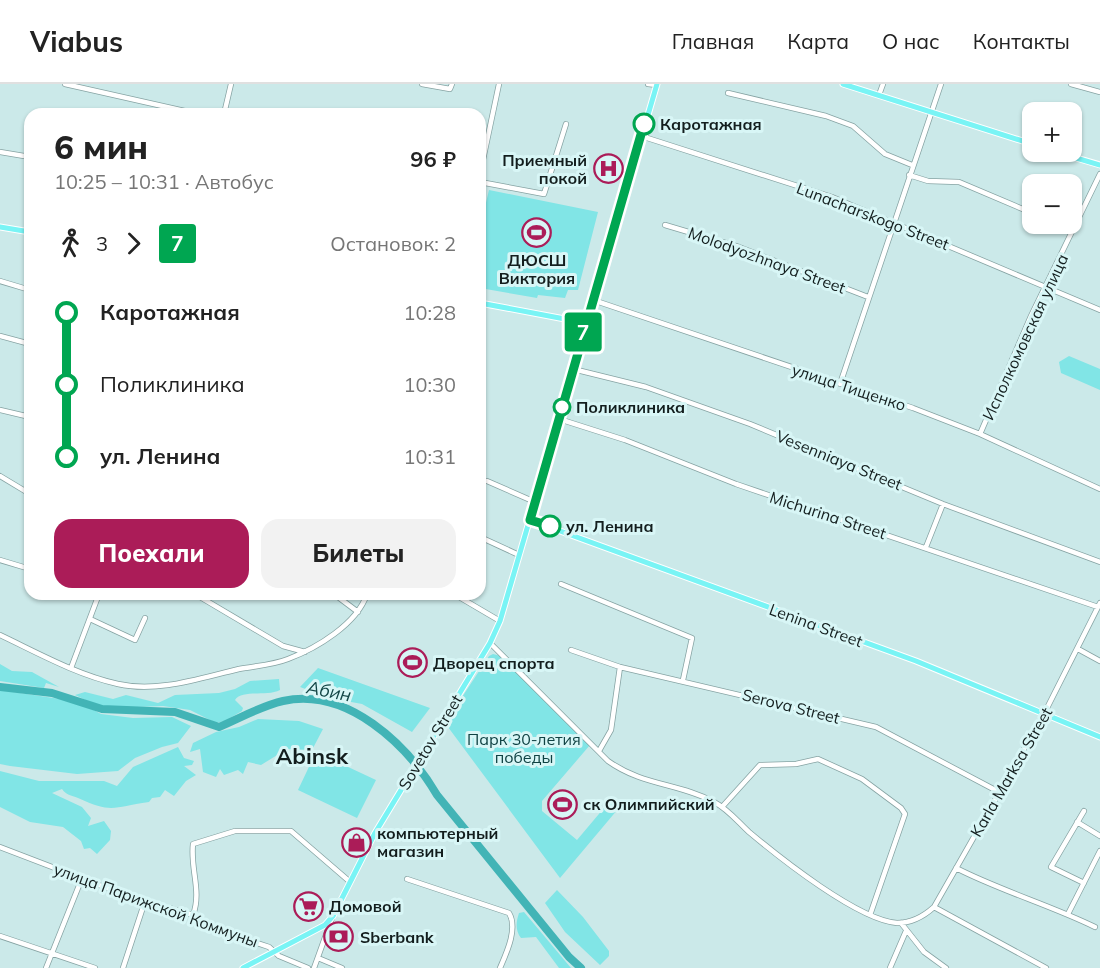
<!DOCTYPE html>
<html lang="ru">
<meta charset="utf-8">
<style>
:root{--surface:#fff;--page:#f2f2f2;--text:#222;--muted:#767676;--line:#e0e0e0;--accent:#ab1c58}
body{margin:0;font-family:Mulish,sans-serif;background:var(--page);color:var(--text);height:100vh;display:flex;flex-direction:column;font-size:22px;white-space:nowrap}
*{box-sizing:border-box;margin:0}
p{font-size:20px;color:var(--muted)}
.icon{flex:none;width:33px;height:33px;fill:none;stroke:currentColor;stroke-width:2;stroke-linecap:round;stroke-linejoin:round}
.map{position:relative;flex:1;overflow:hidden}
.side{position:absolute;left:24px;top:24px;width:462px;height:492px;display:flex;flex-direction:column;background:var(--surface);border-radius:18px;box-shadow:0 2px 4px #0004}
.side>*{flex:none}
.badge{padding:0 12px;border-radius:4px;font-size:21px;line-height:39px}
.controls{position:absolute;left:1022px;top:18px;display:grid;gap:12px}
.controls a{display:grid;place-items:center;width:60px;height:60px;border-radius:12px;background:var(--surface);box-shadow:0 2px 4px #0004;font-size:30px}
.map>.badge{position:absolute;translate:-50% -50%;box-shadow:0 0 0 3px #fff}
.legs{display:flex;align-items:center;gap:9px;height:66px;padding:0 30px;font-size:20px}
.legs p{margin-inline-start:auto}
.headline{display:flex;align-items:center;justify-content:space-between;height:102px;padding:0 30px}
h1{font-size:33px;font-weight:800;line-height:45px}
.cta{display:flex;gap:12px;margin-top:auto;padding:12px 30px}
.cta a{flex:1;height:69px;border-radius:18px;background:var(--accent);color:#fff;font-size:24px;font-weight:800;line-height:69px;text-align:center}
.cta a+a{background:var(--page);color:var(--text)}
ul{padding:0 30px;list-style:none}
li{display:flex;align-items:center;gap:21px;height:72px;font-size:22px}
li i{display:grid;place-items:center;width:9px;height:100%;margin:0 8px;background:currentColor}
li i::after{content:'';width:15px;height:15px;margin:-8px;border:4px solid;border-radius:50%;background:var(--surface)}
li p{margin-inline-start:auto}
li:first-child i{background:linear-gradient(#0000 50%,currentColor 0)}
li:last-child i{background:linear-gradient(currentColor 50%,#0000 0)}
header{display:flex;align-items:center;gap:36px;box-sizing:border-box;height:84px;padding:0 30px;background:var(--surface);border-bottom:2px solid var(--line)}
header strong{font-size:28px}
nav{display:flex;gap:33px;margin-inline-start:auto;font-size:21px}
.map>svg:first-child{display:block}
.green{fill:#81e5e6}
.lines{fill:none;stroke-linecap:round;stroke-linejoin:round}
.river{stroke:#42b4b6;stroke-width:8}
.minor-casing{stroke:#86a3a3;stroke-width:6}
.major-casing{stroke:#fff;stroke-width:7}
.minor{stroke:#fff;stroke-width:4.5}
.major{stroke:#79f4f5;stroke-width:5}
.line-1-casing{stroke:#fff;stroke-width:14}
.line-1{stroke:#00a651;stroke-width:9}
.stop-1-dot{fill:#fff;stroke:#00a651;stroke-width:3}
.labels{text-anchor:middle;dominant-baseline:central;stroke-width:6;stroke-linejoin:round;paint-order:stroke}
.stop-label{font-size:16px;font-weight:bold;fill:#131e1e;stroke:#d8f6f6;text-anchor:start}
.poi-label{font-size:16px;font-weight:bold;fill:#131e1e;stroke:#d8f6f6;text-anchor:start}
.street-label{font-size:16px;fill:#131e1e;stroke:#d8f6f6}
.park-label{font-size:16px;fill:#0f4243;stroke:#d8f6f6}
.water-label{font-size:18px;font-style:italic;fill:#134646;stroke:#d8f6f6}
.district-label{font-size:22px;font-weight:bold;fill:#131e1e;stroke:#d8f6f6}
</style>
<header>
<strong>Viabus</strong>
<nav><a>Главная</a><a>Карта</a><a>О нас</a><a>Контакты</a></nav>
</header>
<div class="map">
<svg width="1100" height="884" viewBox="0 0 1100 884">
<rect width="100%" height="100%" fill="#cbe9e9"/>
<path class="green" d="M489,106L598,128L578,206H568L565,214L538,211L537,214L480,204V144Z
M1069,272L1100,285V306L1061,289L1059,278Z
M493,570L501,572L590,661L542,717V727L577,756L609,718L618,725L560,794L445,639L489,572Z
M0,580L12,587L32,588L59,603L46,599L44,604L0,597Z
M318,584L430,624L412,648L362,620L330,614L300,603Z
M279,595L280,606C266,613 242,605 235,616L243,624L242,627L225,637L216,639L190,626L163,622L113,624L94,620L75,611L85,608L113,615L126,611L158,619L175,611L219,609L235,605L250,597Z
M0,606L80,618L101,630L133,634L172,633L191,642L178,659L162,663L135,674L118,687L77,690L10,682L0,680Z
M258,635L299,637L323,645L312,666L287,665L261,681L248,678L243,690L238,686L224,691L220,685L216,693L203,688L200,665L190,668L193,659L216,648L239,643Z
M178,663L184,674L194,677L192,681L184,682L196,691L186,697L174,712L165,706L160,713L152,714L149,718C113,723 113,730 78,714C71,711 66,711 62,705L52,709L82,723L91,734L88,742L104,737L111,747L110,756L97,770L90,764L84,765L81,757L63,743L30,738L0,723V687L39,697H104L117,702L133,683Z
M316,668L376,696L357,734L298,706Z
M557,806L583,833L609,867V872L600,881L565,848L545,819Z
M524,828L571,884H559L536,853L521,854C515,846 516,838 519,829Z"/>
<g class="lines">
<path class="river" d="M0,603L52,609L102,625L175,628L219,643C240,634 261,622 283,617C347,603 407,660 437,711L569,873L581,884"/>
<defs>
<path id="minor" d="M65,0L198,30
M422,0L450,5L452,0
M648,0L657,1
M1071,0L1100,8
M728,9L826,32L853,42L885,70L912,81
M879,11L883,0
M224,30L231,0
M641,52L832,113L1100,226
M0,68L30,73
M480,90L499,0
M909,91L928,97L959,98L1025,126L1032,123
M480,98L544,110L566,40
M665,141L739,163L868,213
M0,197L30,206
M593,216L913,324L980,350L1100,405
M0,252L30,260
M573,285L646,303L750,340L943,420L1100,478
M840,300L941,0
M0,326L30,333
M559,335L625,356L736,400L1098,523
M980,350L1031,232L1100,90
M0,392L30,410
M487,397L535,418
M480,453L519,471
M926,463L943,420
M0,476L30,485
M561,500L692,554L683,596
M195,510L283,562L305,568
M334,510L358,528
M454,510L500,537
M90,535L135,556L145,534
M0,551C38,569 77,591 118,600C158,609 200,594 239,585C255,582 273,581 288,575C317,564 357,540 367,510
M490,559L608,677C643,702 679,699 714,718C728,725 738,738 749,748C780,774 858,836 897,839C912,839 923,833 934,823L1044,630L1100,519
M1078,565L1100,577
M571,566L620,583L876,643L999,708
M71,584L99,510
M599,667L611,646L620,583
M722,723L760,681L796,680L818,675L862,695L901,724L905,730L870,831
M1077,738L1100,752
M0,763L120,809L193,831L218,846L269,863L279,872L308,884
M956,784C1001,807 1050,821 1095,843
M407,795L509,829C518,844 507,868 500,884
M1084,799L1051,783L1084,727
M934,823L1046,884
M1068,830L1100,767
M193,831C202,807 190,785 193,760L235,747H291L349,797
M901,839L924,868L946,884
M0,852L95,884
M318,874L342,884
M46,884L82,794
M123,884L145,817
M314,884L332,834
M890,884L906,847"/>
<path id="major" d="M843,0L1032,60
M1056,68L1100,81
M0,143L30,148
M480,219L586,239
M530,436L916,577L1100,653
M243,884L325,841L333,832L375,749L490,559L500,537L657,0"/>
</defs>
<use href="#minor" class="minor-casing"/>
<use href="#major" class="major-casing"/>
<use href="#minor" class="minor"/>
<use href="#major" class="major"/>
</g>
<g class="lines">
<defs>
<path id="line-1" d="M550,442L530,436L644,40"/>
</defs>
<use href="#line-1" class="line-1-casing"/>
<use href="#line-1" class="line-1"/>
</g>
<defs>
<symbol id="hospital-ring" viewBox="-11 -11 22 22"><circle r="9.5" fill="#d8f6f6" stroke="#ab1c58" stroke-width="1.5"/><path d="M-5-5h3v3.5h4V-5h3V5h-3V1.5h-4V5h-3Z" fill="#ab1c58"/></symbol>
<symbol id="stadium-ring" viewBox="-11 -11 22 22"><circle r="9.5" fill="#d8f6f6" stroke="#ab1c58" stroke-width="1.5"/><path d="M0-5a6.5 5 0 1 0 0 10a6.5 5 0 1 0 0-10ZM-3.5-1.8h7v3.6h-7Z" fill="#ab1c58"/></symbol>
<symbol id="shop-ring" viewBox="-11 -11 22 22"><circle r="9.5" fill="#d8f6f6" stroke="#ab1c58" stroke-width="1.5"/><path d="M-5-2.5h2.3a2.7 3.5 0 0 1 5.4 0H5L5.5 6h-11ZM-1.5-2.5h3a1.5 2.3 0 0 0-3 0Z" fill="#ab1c58"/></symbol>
<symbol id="supermarket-ring" viewBox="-11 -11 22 22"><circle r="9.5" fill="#d8f6f6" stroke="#ab1c58" stroke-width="1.5"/><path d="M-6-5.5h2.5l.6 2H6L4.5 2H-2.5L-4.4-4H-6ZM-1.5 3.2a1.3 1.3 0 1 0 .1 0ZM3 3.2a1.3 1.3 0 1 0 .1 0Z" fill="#ab1c58"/></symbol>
<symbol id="bank-ring" viewBox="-11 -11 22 22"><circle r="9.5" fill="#d8f6f6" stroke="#ab1c58" stroke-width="1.5"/><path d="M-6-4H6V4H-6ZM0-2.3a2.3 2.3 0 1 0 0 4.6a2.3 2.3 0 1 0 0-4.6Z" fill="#ab1c58"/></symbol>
</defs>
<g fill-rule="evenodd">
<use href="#hospital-ring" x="592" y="68" width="33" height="33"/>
<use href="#stadium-ring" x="520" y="132" width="33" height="33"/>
<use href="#stadium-ring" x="396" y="562" width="33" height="33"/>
<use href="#stadium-ring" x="546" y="704" width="33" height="33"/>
<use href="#shop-ring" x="340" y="742" width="33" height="33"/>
<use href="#supermarket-ring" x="292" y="806" width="33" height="33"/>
<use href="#bank-ring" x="322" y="836" width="33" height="33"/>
</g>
<g class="stop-1-dot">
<circle cx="644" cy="40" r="10"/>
<circle cx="562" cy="323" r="8"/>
<circle cx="550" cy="442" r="10"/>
</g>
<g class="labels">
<g class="stop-label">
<text x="660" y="40">Каротажная</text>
<text x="576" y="323">Поликлиника</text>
<text x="566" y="442">ул. Ленина</text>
</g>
<g class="poi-label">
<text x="587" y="76" text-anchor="end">Приемный<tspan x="587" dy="18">покой</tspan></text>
<text x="537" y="176" text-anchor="middle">ДЮСШ<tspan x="537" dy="18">Виктория</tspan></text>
<text x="433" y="579">Дворец спорта</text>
<text x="583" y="720">ск Олимпийский</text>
<text x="377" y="749">компьютерный<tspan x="377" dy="18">магазин</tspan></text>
<text x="329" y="822">Домовой</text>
<text x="360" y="853">Sberbank</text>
</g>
<g class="street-label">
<text transform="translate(873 132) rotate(21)">Lunacharskogo Street</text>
<text transform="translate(767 176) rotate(20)">Molodyozhnaya Street</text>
<text transform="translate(1025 253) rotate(-65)">Исполкомовская улица</text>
<text transform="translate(849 303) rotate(18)">улица Тищенко</text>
<text transform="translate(839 376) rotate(22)">Vesenniaya Street</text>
<text transform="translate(828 431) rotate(18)">Michurina Street</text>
<text transform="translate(816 541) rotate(20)">Lenina Street</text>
<text transform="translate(791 622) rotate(14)">Serova Street</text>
<text transform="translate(430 658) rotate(-59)">Sovetov Street</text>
<text transform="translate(1011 688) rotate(-60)">Karla Marksa Street</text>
<text transform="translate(156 821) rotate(20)">улица Парижской Коммуны</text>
</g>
<g class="park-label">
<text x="524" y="655">Парк 30-летия<tspan x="524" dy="18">победы</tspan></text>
</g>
<g class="water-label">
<text transform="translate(329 607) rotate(11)">Абин</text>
</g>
<g class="district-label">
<text x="312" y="672">Abinsk</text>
</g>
</g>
</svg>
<div class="controls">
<a>+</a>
<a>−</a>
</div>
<b class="badge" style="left:583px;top:248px;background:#00a651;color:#fff">7</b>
<section class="side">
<div class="headline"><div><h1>6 мин</h1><p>10:25 – 10:31 · Автобус</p></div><b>96 ₽</b></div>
<div class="legs"><svg class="icon" aria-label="walk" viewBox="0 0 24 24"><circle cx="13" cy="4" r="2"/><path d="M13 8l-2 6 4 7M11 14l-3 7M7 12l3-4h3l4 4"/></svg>3<svg class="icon" aria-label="forward" viewBox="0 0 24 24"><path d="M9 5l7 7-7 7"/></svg><b class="badge" style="background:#00a651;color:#fff">7</b><p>Остановок: 2</p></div>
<ul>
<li><i style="color:#00a651"></i><b>Каротажная</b><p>10:28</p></li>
<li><i style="color:#00a651"></i><span>Поликлиника</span><p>10:30</p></li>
<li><i style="color:#00a651"></i><b>ул. Ленина</b><p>10:31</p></li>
</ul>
<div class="cta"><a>Поехали</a><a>Билеты</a></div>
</section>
</div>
